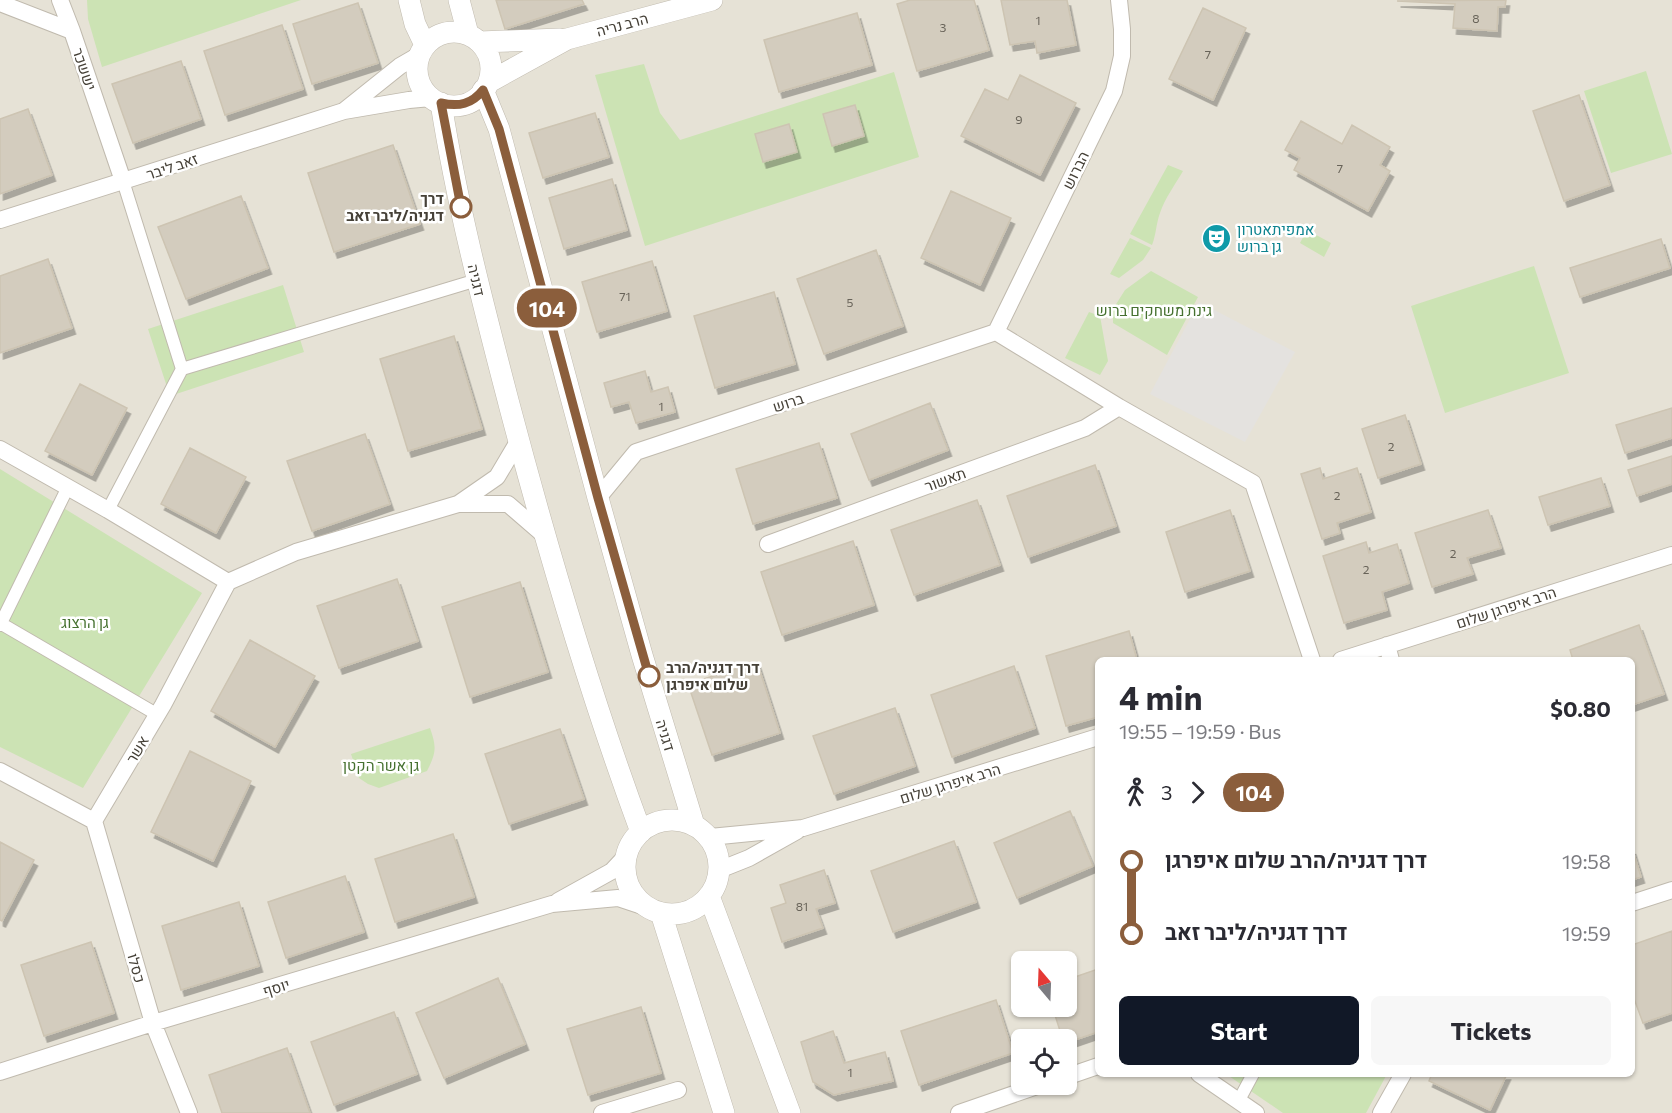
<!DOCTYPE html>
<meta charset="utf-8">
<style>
:root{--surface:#fff;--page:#f7f7f7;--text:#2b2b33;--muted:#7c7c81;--accent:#111827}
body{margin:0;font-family:Commissioner,Heebo,sans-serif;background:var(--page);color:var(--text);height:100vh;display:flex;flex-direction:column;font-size:22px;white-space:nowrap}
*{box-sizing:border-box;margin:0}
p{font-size:20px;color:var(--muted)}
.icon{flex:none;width:33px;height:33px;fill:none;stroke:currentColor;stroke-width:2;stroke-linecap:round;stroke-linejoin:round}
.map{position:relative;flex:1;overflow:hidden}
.drawer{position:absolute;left:1095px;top:657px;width:540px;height:420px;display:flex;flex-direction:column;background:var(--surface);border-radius:9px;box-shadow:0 2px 4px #0004}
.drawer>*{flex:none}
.badge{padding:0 12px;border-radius:20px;font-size:21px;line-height:39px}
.needle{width:39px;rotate:341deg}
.tools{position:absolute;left:1011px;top:951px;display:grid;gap:12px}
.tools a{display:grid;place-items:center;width:66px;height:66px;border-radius:9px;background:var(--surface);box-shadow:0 2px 4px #0004;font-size:30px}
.map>.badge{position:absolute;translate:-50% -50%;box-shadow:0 0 0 3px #fff}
.legs{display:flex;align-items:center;gap:9px;height:66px;padding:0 24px;font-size:20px}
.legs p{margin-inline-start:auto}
.headline{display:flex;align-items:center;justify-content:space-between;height:102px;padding:0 24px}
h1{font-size:33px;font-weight:700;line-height:45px}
.action{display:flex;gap:12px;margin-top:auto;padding:12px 24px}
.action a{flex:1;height:69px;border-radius:9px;background:var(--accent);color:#fff;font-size:24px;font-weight:700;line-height:69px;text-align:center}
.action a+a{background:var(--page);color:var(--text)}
ul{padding:0 24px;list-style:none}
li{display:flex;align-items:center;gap:21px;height:72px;font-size:22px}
li i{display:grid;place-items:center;width:9px;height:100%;margin:0 8px;background:currentColor}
li i::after{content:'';width:15px;height:15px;margin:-8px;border:4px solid;border-radius:50%;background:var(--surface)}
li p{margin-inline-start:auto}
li:first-child i{background:linear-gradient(#0000 50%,currentColor 0)}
li:last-child i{background:linear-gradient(currentColor 50%,#0000 0)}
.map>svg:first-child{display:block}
.residential{fill:#e6e2d6;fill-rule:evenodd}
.green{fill:#cce3b4}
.parking{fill:#e4e2df}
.building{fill:#d3ccbe;stroke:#cdc4b2;stroke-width:1.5;filter:url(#shadow)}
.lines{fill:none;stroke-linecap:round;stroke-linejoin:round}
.pedestrian-casing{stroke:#c0baae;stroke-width:14}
.minor-casing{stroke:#c0baae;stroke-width:18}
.tertiary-casing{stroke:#c0baae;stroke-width:22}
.pedestrian{stroke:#fff;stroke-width:12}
.minor{stroke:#fff;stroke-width:16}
.tertiary{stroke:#fff;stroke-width:21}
.line-1-casing{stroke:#fff;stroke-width:14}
.line-1{stroke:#8b5e3c;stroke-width:9}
.stop-1-dot{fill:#fff;stroke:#8b5e3c;stroke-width:3}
.labels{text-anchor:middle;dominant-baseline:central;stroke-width:5;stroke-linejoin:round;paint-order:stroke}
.number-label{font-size:12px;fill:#686359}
.street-label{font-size:15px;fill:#454037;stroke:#fff}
.stop-label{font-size:15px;font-weight:bold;fill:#454037;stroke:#fff;text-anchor:end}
.culture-label{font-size:15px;fill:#0d838f;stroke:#fff;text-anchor:start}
.park-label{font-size:15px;fill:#467130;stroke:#fff}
</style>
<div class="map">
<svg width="1672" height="1113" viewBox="0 0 1672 1113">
<defs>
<filter id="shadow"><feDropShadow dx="3.5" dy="6" stdDeviation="0" flood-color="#0004"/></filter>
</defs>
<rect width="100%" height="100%" fill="#f2f0e8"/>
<path class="residential" d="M0,0H1672V1113H0ZM1098,660H1632V1074H1098ZM1022,962H1066V1006H1022ZM1022,1040H1066V1084H1022Z"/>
<path class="green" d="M87,0H301L102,67L88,19Z
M644,64L660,113L680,140L894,72L919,157L645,246L595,75Z
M1646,71L1672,154L1611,173L1584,91Z
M1168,165L1183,171C1175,185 1165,198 1160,213C1156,224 1156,235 1152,245L1130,234Z
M1307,230L1331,243L1324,257L1300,243Z
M1130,238L1151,248L1143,260L1119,278L1110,274Z
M1534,266L1569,373L1445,413L1411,306Z
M1151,271L1198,297L1167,355L1113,323V309L1125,290Z
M283,285L304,352L170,396L148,329Z
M1089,312L1100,316L1108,361L1100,375L1065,358Z
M0,469L202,593L83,788L0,747Z
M430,728C437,748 436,753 427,771L379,788L368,784L359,778L351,754Z
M1226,1074H1387L1366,1113H1283Z"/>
<path class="parking" d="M1199,302L1295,352L1245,442L1150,394Z"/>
<path class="building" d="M496,0H582L584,4L505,29Z
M910,0H974L989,50L917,71L897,4Z
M1001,0H1067L1076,45L1037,53L1035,41L1010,45Z
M1506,0L1505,7H1498L1497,31L1453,28L1455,4L1397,1Z
M358,3L378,63L312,84L293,24Z
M1203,8L1246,28L1213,100L1169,79Z
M857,13L872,65L779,92L764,40Z
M282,25L303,89L225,115L204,51Z
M181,61L201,119L133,143L112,84Z
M1020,75L1076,103L1040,175L961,136L985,89L1008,100Z
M1579,95L1610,185L1564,201L1533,111Z
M855,105L864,136L832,146L823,114Z
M28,109L52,175L0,194V119Z
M595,113L609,157L543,178L529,133Z
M1301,121L1342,144L1352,125L1390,147L1380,165L1390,171L1368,211L1294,170L1300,158L1285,150Z
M789,124L797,152L763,162L755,134Z
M393,145L420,224L334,252L308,173Z
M612,179L627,230L564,249L549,198Z
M951,191L1011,218L980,285L921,258Z
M241,196L268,268L186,299L158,227Z
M1661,239L1670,268L1580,297L1570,268Z
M876,250L903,326L824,354L797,279Z
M48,259L72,328L0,353V276Z
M652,261L667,311L597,332L582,282Z
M774,292L795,364L715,388L694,316Z
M454,336L482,429L408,451L380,359Z
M645,371L651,392L668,387L675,412L636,423L629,402L611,407L604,383Z
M80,384L127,408L92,475L45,451Z
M930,403L948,450L869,480L851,434Z
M1672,408V438L1625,453L1616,425Z
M1405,415L1421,464L1378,478L1362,429Z
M365,434L390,504L312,531L287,461Z
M819,443L837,498L753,524L736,469Z
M190,448L246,477L216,533L161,504Z
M1672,456V484L1637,496L1628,470Z
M1095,465L1116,526L1028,557L1007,496Z
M1320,468L1323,479L1357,468L1371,512L1337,523L1340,533L1322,539L1301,474Z
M1601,478L1610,506L1548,525L1539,497Z
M977,500L1000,565L914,595L891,530Z
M1230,510L1250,571L1185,592L1166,532Z
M1488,510L1501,548L1467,558L1473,574L1432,587L1415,533Z
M853,541L874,605L782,635L761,572Z
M1366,542L1369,553L1397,544L1409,583L1382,592L1387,610L1344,623L1323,556Z
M397,579L418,641L339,668L317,606Z
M520,582L548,672L470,697L442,607Z
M1639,625L1664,694L1632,705V660H1573L1570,650Z
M1129,631L1137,660H1098V717L1066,726L1046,656Z
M250,640L315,676L275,747L211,711Z
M757,662L780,733L712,755L688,684Z
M1014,666L1035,728L952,757L931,695Z
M895,708L915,766L834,794L813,736Z
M560,729L584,799L509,824L485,754Z
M190,751L251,781L213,861L151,832Z
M1070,811L1093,866L1017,898L994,843Z
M453,834L474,897L395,922L375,859Z
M954,841L976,902L893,932L871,871Z
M0,842L34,860L2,921L0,920Z
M1632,848L1641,877L1632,880Z
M824,870L835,903L816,909L823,928L782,942L771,908L786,903L780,885Z
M345,876L364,932L286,958L268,902Z
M239,902L259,966L181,990L162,926Z
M1672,931V1013L1643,1023L1632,993V945Z
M91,942L114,1013L44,1036L21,965Z
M1098,969V1032L1066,1043V1040H1063L1052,1006H1066V980Z
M498,978L525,1044L444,1078L416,1013Z
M996,1000L1013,1053L919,1085L901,1031Z
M641,1007L661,1073L588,1095L567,1029Z
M394,1012L417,1074L334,1105L311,1042Z
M833,1031L844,1063L885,1052L893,1081L834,1095L813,1082L801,1042Z
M287,1048L310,1113H222L209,1075Z
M1432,1074H1507L1490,1110L1429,1081Z"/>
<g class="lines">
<defs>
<path id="pedestrian" d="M123,181L182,369L477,280
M108,510L182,369
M0,623L158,715
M0,625L68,487
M1238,1102L1253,1074"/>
<path id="minor" d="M60,0L72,31
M0,3L72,31L123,181
M345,110L400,66L419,55
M0,220L344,111L409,100L431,98
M996,332L1119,407L1253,483L1312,660
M996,332L1114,91L1122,56V29L1119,0
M0,449L108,510L228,582
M598,498L636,452L996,332
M458,504L497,477L519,440
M768,544L1085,428L1119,407
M1387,645L1391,660
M1341,660L1672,555
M0,771L94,821L163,705L228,582L296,552L458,504H508L545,536
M94,821L153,1023L189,1113
M710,837L803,828L1098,737
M719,870L749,858L797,831
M558,901L612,871L626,856
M1632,903L1672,890
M0,1072L153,1023L552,904L618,898L648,908
M1199,1074L1256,1113
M1066,1077L1098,1066
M602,1113L678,1090
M959,1113L1043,1084
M1381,1113L1403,1074"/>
<path id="tertiary" d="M409,0L415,24L425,45
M459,0L468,34
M417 69a37 37 0 1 1 74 0a37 37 0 1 1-74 0Z
M480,42L560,39
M489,82L567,39L712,0
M483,90L499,129L598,498L642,655L694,825
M441,103C457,205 483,304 509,404C547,548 589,692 641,832
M625 867a47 47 0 1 1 94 0a47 47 0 1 1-94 0Z
M709,896L790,1113
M661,913L724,1113"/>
</defs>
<use href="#pedestrian" class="pedestrian-casing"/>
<use href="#minor" class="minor-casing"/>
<use href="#tertiary" class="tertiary-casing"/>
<use href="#pedestrian" class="pedestrian"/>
<use href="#minor" class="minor"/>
<use href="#tertiary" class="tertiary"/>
</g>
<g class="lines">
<defs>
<path id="line-1" d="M461,207L441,103C459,107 472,104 483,90L499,129L598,498L649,676"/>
</defs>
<use href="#line-1" class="line-1-casing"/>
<use href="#line-1" class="line-1"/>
</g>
<defs>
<symbol id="theatre-disc" viewBox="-11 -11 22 22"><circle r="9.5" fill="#0f9aa8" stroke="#fff"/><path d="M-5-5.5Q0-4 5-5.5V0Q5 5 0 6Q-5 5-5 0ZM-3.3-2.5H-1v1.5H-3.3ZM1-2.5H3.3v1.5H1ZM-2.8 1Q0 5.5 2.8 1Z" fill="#fff"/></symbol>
</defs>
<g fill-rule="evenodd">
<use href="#theatre-disc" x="1200" y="222" width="33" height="33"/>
</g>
<g class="stop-1-dot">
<circle cx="461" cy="207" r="10"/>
<circle cx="649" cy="676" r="10"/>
</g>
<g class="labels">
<g class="number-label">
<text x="1476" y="18">8</text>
<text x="1038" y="20">1</text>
<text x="943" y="27">3</text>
<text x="1208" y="54">7</text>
<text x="1019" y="119">9</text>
<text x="1340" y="168">7</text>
<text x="625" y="296">71</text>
<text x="850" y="302">5</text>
<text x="661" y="406">1</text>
<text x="1391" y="446">2</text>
<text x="1337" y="495">2</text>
<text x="1453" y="553">2</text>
<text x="1366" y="569">2</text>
<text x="802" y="906">81</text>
<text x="850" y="1072">1</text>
</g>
<g class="street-label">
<text transform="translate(622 24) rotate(-15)">הרב נריה</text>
<text transform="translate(85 69) rotate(71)">יששכר</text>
<text transform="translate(172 166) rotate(-18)">זאב ליבר</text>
<text transform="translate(1075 170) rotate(-64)">הברוש</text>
<text transform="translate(477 280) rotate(77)">דגניה</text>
<text transform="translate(788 402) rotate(-18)">ברוש</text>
<text transform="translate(945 479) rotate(-20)">תאשור</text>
<text transform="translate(1506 607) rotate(-18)">הרב איפרגן שלום</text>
<text transform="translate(666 735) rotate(73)">דגניה</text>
<text transform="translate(137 749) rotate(-59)">אשר</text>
<text transform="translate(950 783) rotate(-17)">הרב איפרגן שלום</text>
<text transform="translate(137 968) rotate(74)">כסלו</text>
<text transform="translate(276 987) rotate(-17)">יוסף</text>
</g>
<g class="stop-label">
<text x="444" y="198">דרך<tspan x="444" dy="17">דגניה/ליבר זאב</tspan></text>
<text x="666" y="667" text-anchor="start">דרך דגניה/הרב<tspan x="666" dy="17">שלום איפרגן</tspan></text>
</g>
<g class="culture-label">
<text x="1237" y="229">אמפיתאטרון<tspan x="1237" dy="17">גן ברוש</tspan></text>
</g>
<g class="park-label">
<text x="1154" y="310">גינת משחקים ברוש</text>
<text x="85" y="622">גן הרצוג</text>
<text x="381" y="765">גן אשר הקטן</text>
</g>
</g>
</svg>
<div class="tools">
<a><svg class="needle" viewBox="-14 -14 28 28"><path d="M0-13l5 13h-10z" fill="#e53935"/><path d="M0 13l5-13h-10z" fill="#7c7c81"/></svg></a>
<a><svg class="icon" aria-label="locate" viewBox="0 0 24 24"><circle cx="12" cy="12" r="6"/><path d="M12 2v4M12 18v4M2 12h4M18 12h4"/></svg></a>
</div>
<b class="badge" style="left:547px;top:308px;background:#8b5e3c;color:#fff">104</b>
<section class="drawer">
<div class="headline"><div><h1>4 min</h1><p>19:55 – 19:59 · Bus</p></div><b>$0.80</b></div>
<div class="legs"><svg class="icon" aria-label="walk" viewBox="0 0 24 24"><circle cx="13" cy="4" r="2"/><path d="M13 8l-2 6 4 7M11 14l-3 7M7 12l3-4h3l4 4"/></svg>3<svg class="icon" aria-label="forward" viewBox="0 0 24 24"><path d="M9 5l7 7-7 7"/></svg><b class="badge" style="background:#8b5e3c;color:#fff">104</b></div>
<ul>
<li><i style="color:#8b5e3c"></i><b>דרך דגניה/הרב שלום איפרגן</b><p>19:58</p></li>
<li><i style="color:#8b5e3c"></i><b>דרך דגניה/ליבר זאב</b><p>19:59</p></li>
</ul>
<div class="action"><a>Start</a><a>Tickets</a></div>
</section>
</div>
